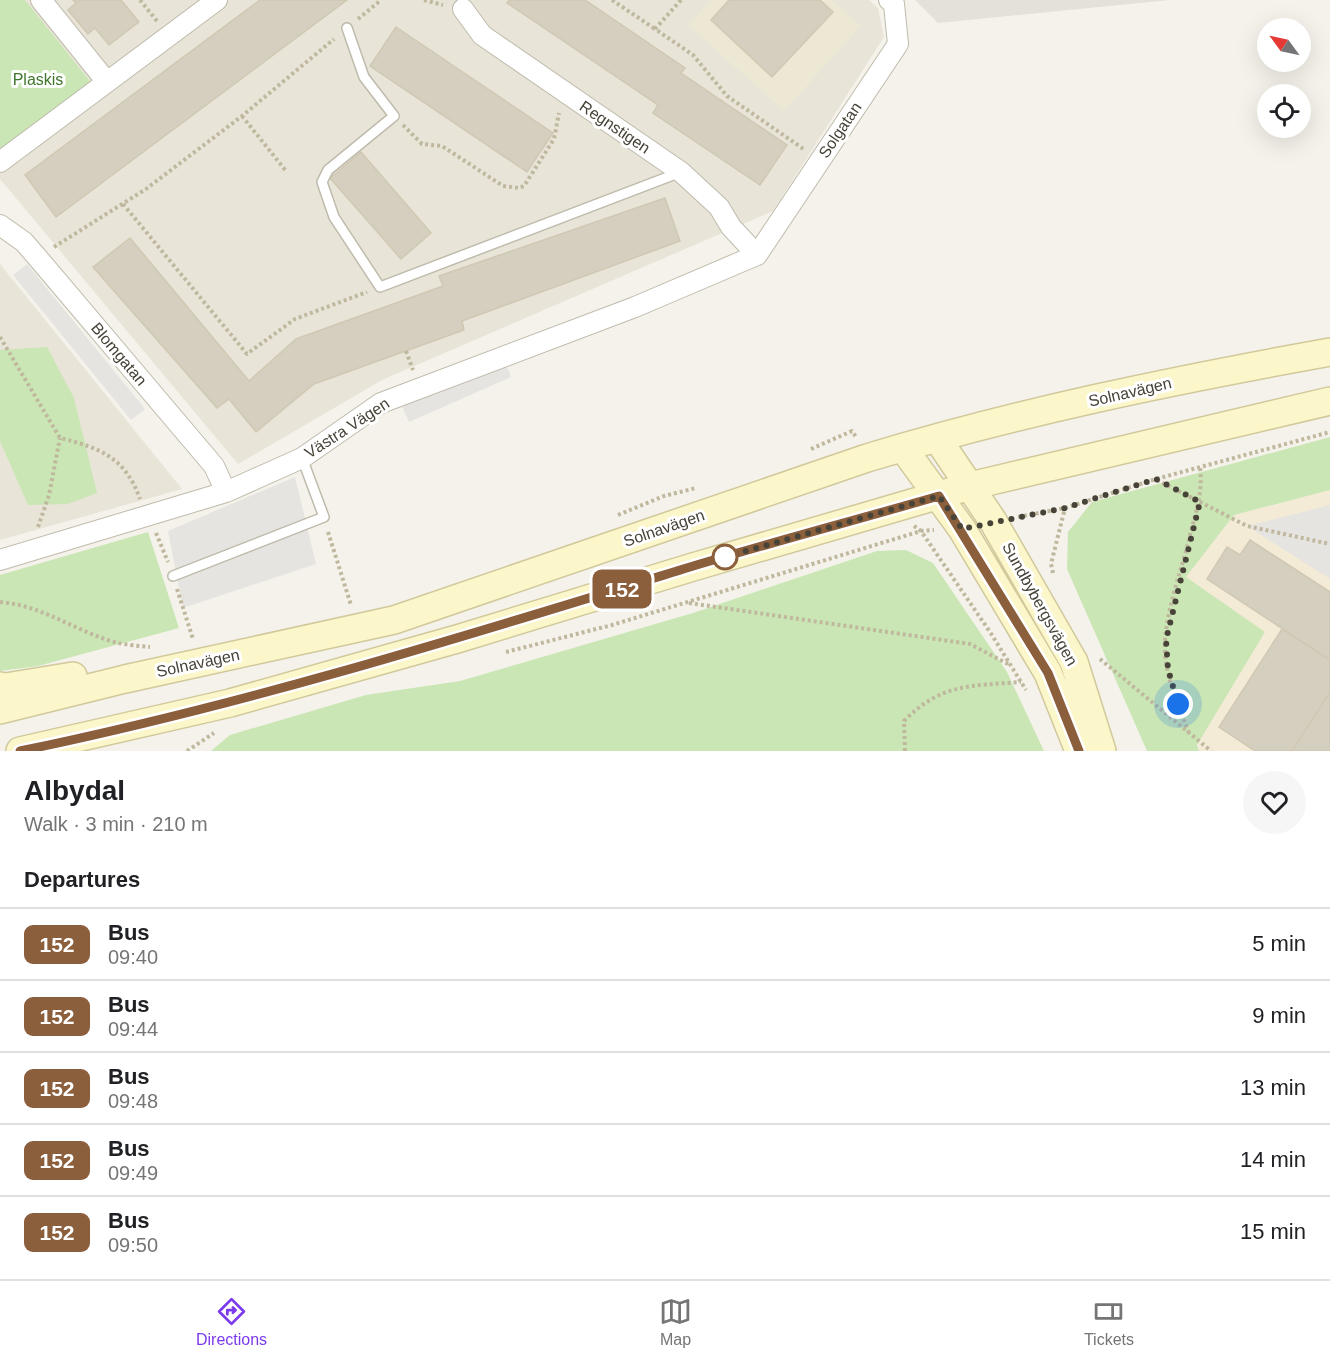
<!DOCTYPE html>
<meta charset="utf-8">
<style>
:root{--surface:#fff;--page:#f6f6f6;--text:#202124;--muted:#757577;--line:#e0e0e0;--accent:#7c3aed}
body{margin:0;font-family:Helvetica,sans-serif;background:var(--page);color:var(--text);height:100vh;display:flex;flex-direction:column;font-size:22px;white-space:nowrap}
*{box-sizing:border-box;margin:0}
p{font-size:20px;color:var(--muted)}
.icon{flex:none;width:33px;height:33px;fill:none;stroke:currentColor;stroke-width:2;stroke-linecap:round;stroke-linejoin:round}
.map{position:relative;height:751px;overflow:hidden}
.sheet{display:flex;flex-direction:column;background:var(--surface);flex:1}
.sheet>*{flex:none}
.badge{padding:0 12px;border-radius:9px;font-size:21px;line-height:39px}
.needle{width:39px;rotate:303deg}
.controls{position:absolute;left:1257px;top:18px;display:grid;gap:12px}
.controls a{display:grid;place-items:center;width:54px;height:54px;border-radius:50%;background:var(--surface);box-shadow:0 6px 24px #0002;font-size:30px}
.you{position:absolute;width:30px;height:30px;margin:-15px;border:4px solid #fff;border-radius:50%;background:#1a73e8;box-shadow:0 0 0 9px #1a73e833}
.map>.badge{position:absolute;translate:-50% -50%;box-shadow:0 0 0 3px #fff}
h2{padding:0 24px;font-size:22px;line-height:54px}
.round{display:grid;place-items:center;flex:none;width:63px;height:63px;border-radius:32px;background:var(--page)}
.overview{display:flex;align-items:center;justify-content:space-between;height:102px;padding:0 24px}
h1{font-size:28px;font-weight:800;line-height:45px}
ul{padding:0;list-style:none}
li{display:flex;align-items:center;gap:18px;height:72px;padding:0 24px;border-top:2px solid var(--line)}
li div{flex:1}
li b{display:block;font-size:22px}
li em{font-style:normal}
li .badge{min-width:66px;font-weight:700;text-align:center}
.menu{display:flex;justify-content:space-around;align-items:center;height:84px;border-top:2px solid var(--line);background:var(--surface);font-size:16px;color:var(--muted)}
.menu a{display:grid;justify-items:center;gap:3px}
.menu .on{color:var(--accent)}
.map>svg:first-child{display:block}
.residential{fill:#e8e4d8}
.commercial{fill:#f4ebd6}
.industrial{fill:#e4e1db}
.education{fill:#ece8d4}
.green{fill:#cae6b4}
.parking{fill:#e6e4e1}
.building{fill:#d5cfbf;stroke:#d0c8b3;stroke-width:1.5}
.lines{fill:none;stroke-linecap:round;stroke-linejoin:round}
.lane-casing{stroke:#bfbbac;stroke-width:12}
.street-casing{stroke:#bfbbac;stroke-width:22}
.secondary-casing{stroke:#d1c99b;stroke-width:30}
.path{stroke:#c0b89e;stroke-width:4;stroke-dasharray:3 3;stroke-linecap:butt}
.lane{stroke:#fff;stroke-width:9}
.street{stroke:#fff;stroke-width:20}
.secondary{stroke:#fcf6cb;stroke-width:27}
.line-casing{stroke:#fff;stroke-width:14}
.line{stroke:#8b5e3c;stroke-width:9}
.walk{stroke:#474338;stroke-width:6;stroke-dasharray:0 10.8}
.stop-dot{fill:#fff;stroke:#8b5e3c;stroke-width:3}
.labels{text-anchor:middle;dominant-baseline:central;stroke-width:6;stroke-linejoin:round;paint-order:stroke}
.park-label{font-size:16px;fill:#41772d;stroke:#fff}
.street-label{font-size:16px;fill:#474338;stroke:#fff}
</style>
<div class="map">
<svg width="1330" height="751" viewBox="0 0 1330 751">
<rect width="100%" height="100%" fill="#f4f2ea"/>
<path class="residential" d="M25,0H210L94,86Z
M225,0H869L878,8L884,37L773,211L382,380L238,464L0,179V167Z
M0,264L182,489L0,540Z"/>
<path class="commercial" d="M1330,490V751H1199L1185,578L1234,515Z"/>
<path class="industrial" d="M915,0H1170L938,23Z"/>
<path class="education" d="M711,0H832L861,26L784,111L688,25Z"/>
<path class="green" d="M0,0H25L94,86L0,155Z
M47,347L74,398L97,493L68,504L28,505L0,441V350Z
M1330,437V490L1234,515L1186,577L1265,632L1197,745L1199,751H1147L1067,569L1068,532L1092,502Z
M148,532L179,628L38,666L0,671V575Z
M906,550L933,563L1007,672L1044,751H211L230,735L366,695L460,681L693,613L877,551Z"/>
<path class="parking" d="M27,264L145,409L131,420L13,275Z
M504,359L511,377L409,422L401,404Z
M295,477L316,564L183,608L168,531Z
M1330,505V579L1247,526Z"/>
<path class="building" d="M73,0H121L139,22L109,45L95,28L88,34L68,10L76,3Z
M260,0H347L56,217L25,175Z
M509,0H585L685,68L681,73L787,145L760,185L653,113L658,105L507,3Z
M729,0H820L833,12L772,77L711,20Z
M396,27L553,133L527,172L370,66Z
M361,152L431,233L401,259L330,178Z
M665,198L680,241L462,321L464,330L314,384L256,432L229,399L217,408L93,267L130,238L249,381L296,339L443,286L439,276Z
M1250,540L1330,592V660L1207,579L1227,547L1240,555Z
M1282,629L1330,660V692L1292,751H1255L1219,727Z
M1330,692V751H1292Z"/>
<g class="lines">
<defs>
<path id="lane" d="M347,28L364,77L394,116L328,170L322,182L334,217L380,287L681,172
M173,576L324,517L302,458"/>
<path id="street" d="M41,0L107,82
M463,9L482,35L681,172L719,207L731,227L757,255
M0,162L217,0
M0,225L24,242L37,257L214,466L226,492
M757,255L898,44L894,4L889,0
M0,560L226,492L302,458L381,403L635,307L757,255"/>
<path id="secondary" d="M937,438L993,521L1074,662L1102,751
M903,448L962,529L1048,673L1079,751
M0,686L6,687L73,676
M0,710L125,679L394,620L867,458C1018,412 1175,380 1330,352
M20,751L230,703L457,639L693,567L970,486L1330,401"/>
</defs>
<use href="#lane" class="lane-casing"/>
<use href="#street" class="street-casing"/>
<use href="#secondary" class="secondary-casing"/>
<path class="path" d="M140,0L157,21
M424,0L443,5
M612,0L655,29
M681,0L655,29L693,55L727,96L805,150
M358,19L381,0
M242,116L286,171
M403,125L422,144L442,146L503,186L519,188L524,186L554,139L559,113
M123,204L247,354L295,319L367,292
M54,247L146,189L242,116L334,39
M0,337L60,438C100,448 125,457 140,499
M406,351L413,370
M811,449L852,431L856,437
M1157,480L1247,526L1330,544
M618,515L664,496L696,488
M1018,517L1065,508L1156,479L1330,432
M914,526L921,531L990,632L1026,690
M38,527L49,495L60,438
M328,532L351,605
M156,533L168,562
M1053,573L1051,564L1065,508
M177,589L193,639
M0,602C45,606 76,632 118,643C128,645 139,646 150,647
M689,603L970,644L1010,665
M506,652L612,625L921,531L934,530
M1100,659L1211,751
M1189,733C1179,708 1167,681 1165,653C1163,617 1182,570 1190,535C1196,512 1203,492 1200,467
M187,751L214,733
M905,751L904,721C941,683 971,686 1021,682"/>
<use href="#lane" class="lane"/>
<use href="#street" class="street"/>
<use href="#secondary" class="secondary"/>
</g>
<g class="lines">
<defs>
<path id="line" d="M20,751C248,704 469,635 690,567C773,542 856,520 939,496L1048,673L1079,751"/>
</defs>
<use href="#line" class="line-casing"/>
<use href="#line" class="line"/>
<path class="walk" d="M725,557L939,496L962,529L1065,508L1156,479L1200,502L1166,640L1168,669L1178,704"/>
</g>
<circle class="stop-dot" cx="725" cy="557" r="12"/>
<g class="labels">
<g class="park-label">
<text x="38" y="79">Plaskis</text>
</g>
<g class="street-label">
<text transform="translate(615 127) rotate(34)">Regnstigen</text>
<text transform="translate(840 130) rotate(-56)">Solgatan</text>
<text transform="translate(119 354) rotate(50)">Blomgatan</text>
<text transform="translate(1130 392) rotate(-13)">Solnavägen</text>
<text transform="translate(347 428) rotate(-33)">Västra Vägen</text>
<text transform="translate(664 528) rotate(-19)">Solnavägen</text>
<text transform="translate(1040 604) rotate(61)">Sundbybergsvägen</text>
<text transform="translate(198 663) rotate(-12)">Solnavägen</text>
</g>
</g>
</svg>
<div class="controls">
<a><svg class="needle" viewBox="-14 -14 28 28"><path d="M0-13l5 13h-10z" fill="#e53935"/><path d="M0 13l5-13h-10z" fill="#757577"/></svg></a>
<a><svg class="icon" aria-label="locate" viewBox="0 0 24 24"><circle cx="12" cy="12" r="6"/><path d="M12 2v4M12 18v4M2 12h4M18 12h4"/></svg></a>
</div>
<div class="you" style="left:1178px;top:704px"></div>
<b class="badge" style="left:622px;top:589px;background:#8b5e3c;color:#fff">152</b>
</div>
<section class="sheet">
<div class="overview"><div><h1>Albydal</h1><p>Walk · 3 min · 210 m</p></div><a class="round"><svg class="icon" aria-label="heart" viewBox="0 0 24 24"><path d="M12 20l-8-8c-3-5 5-10 8-4 3-6 11-1 8 4z"/></svg></a></div>
<h2>Departures</h2>
<ul>
<li><span class="badge" style="background:#8b5e3c;color:#fff">152</span><div><b>Bus</b><p>09:40</p></div><em>5 min</em></li>
<li><span class="badge" style="background:#8b5e3c;color:#fff">152</span><div><b>Bus</b><p>09:44</p></div><em>9 min</em></li>
<li><span class="badge" style="background:#8b5e3c;color:#fff">152</span><div><b>Bus</b><p>09:48</p></div><em>13 min</em></li>
<li><span class="badge" style="background:#8b5e3c;color:#fff">152</span><div><b>Bus</b><p>09:49</p></div><em>14 min</em></li>
<li><span class="badge" style="background:#8b5e3c;color:#fff">152</span><div><b>Bus</b><p>09:50</p></div><em>15 min</em></li>
</ul>
</section>
<nav class="menu">
<a class="on"><svg class="icon" aria-label="directions" viewBox="0 0 24 24"><path d="M12 3l9 9-9 9-9-9zM9 14v-3h6M13 9l2 2-2 2"/></svg>Directions</a>
<a><svg class="icon" aria-label="map" viewBox="0 0 24 24"><path d="M3 6l6-2 6 2 6-2v14l-6 2-6-2-6 2zM9 4v14M15 6v14"/></svg>Map</a>
<a><svg class="icon" aria-label="tickets" viewBox="0 0 24 24"><path d="M3 7h18v10H3zM15 7v10"/></svg>Tickets</a>
</nav>
